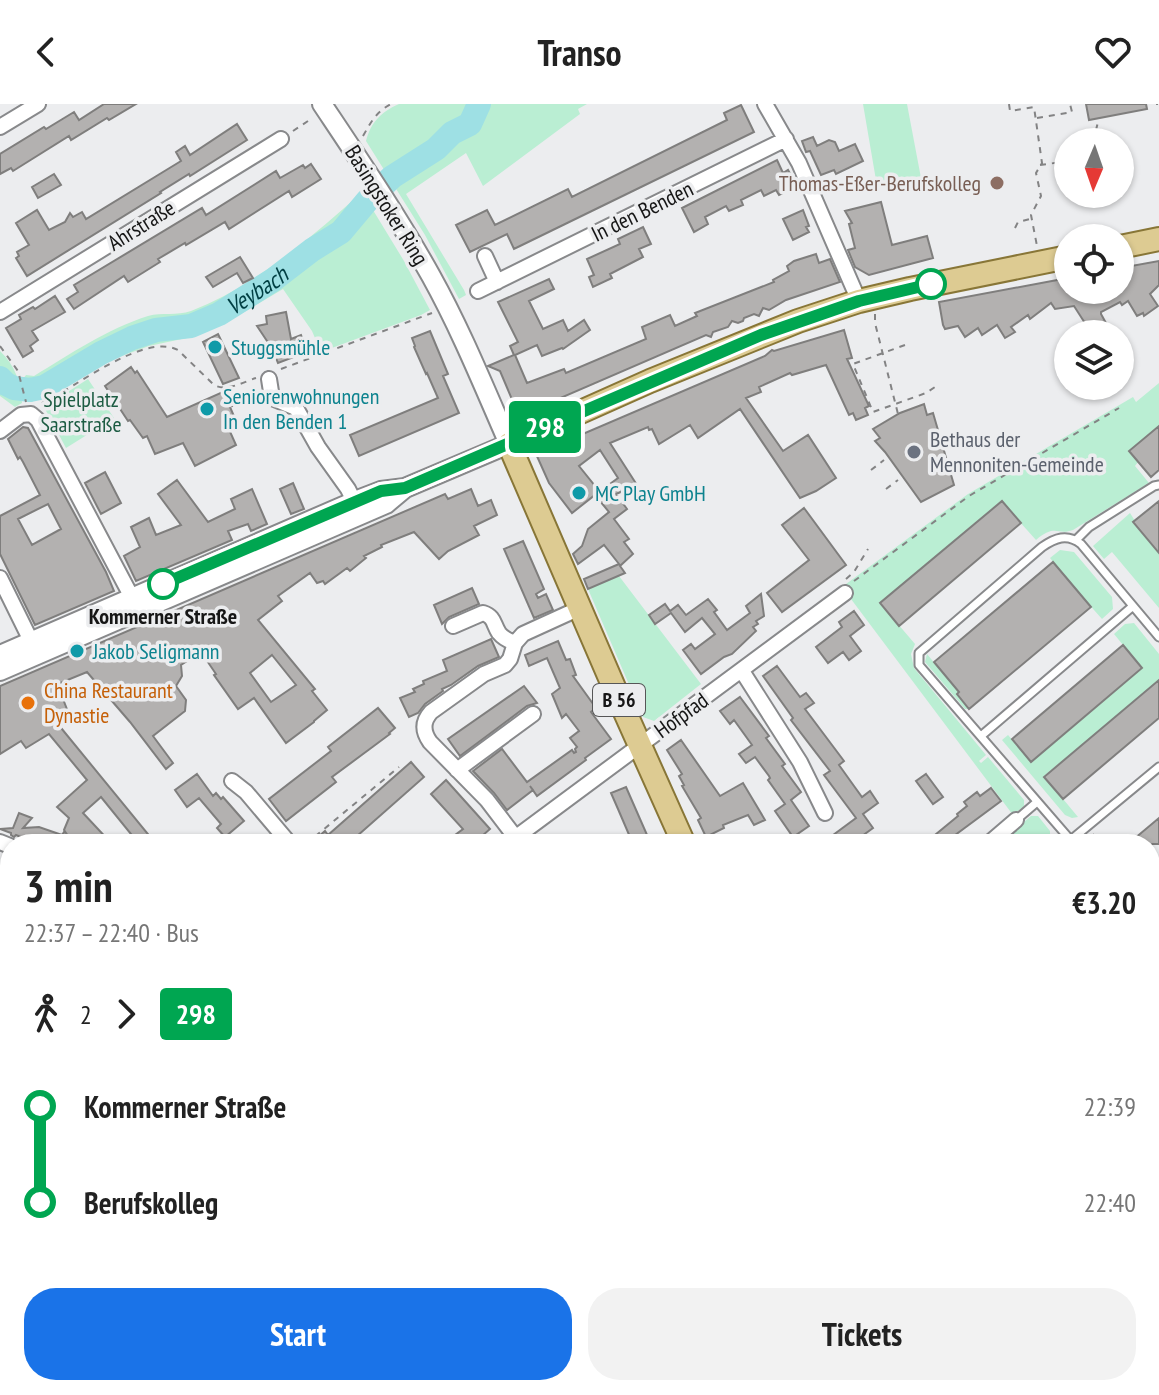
<!DOCTYPE html>
<meta charset="utf-8">
<style>
:root{--surface:#fff;--page:#f2f2f2;--text:#222;--muted:#767676;--accent:#1a73e8}
body{margin:0;font-family:"PT Sans Narrow",sans-serif;background:var(--page);color:var(--text);height:100vh;display:flex;flex-direction:column;font-size:30px;white-space:nowrap}
*{box-sizing:border-box;margin:0}
p{font-size:26px;color:var(--muted)}
.icon{flex:none;width:44px;height:44px;fill:none;stroke:currentColor;stroke-width:2;stroke-linecap:round;stroke-linejoin:round}
.map{position:relative;flex:1;overflow:hidden}
.panel{position:absolute;left:0px;top:730px;width:1160px;height:562px;display:flex;flex-direction:column;background:var(--surface);border-radius:32px 32px 0 0;box-shadow:0 2px 6px #0004}
.panel>*{flex:none}
.badge{padding:0 16px;border-radius:6px;font-size:28px;line-height:52px}
.needle{width:52px;rotate:182deg}
.controls{position:absolute;left:1054px;top:24px;display:grid;gap:16px}
.controls a{display:grid;place-items:center;width:80px;height:80px;border-radius:50%;background:var(--surface);box-shadow:0 2px 6px #0004;font-size:40px}
.map>.badge{position:absolute;translate:-50% -50%;box-shadow:0 0 0 4px #fff}
.legs{display:flex;align-items:center;gap:12px;height:88px;padding:0 24px;font-size:26px}
.legs p{margin-inline-start:auto}
.head{display:flex;align-items:center;justify-content:space-between;height:136px;padding:0 24px}
h1{font-size:44px;font-weight:700;line-height:60px}
.action{display:flex;gap:16px;margin-top:auto;padding:16px 24px}
.action a{flex:1;height:92px;border-radius:32px;background:var(--accent);color:#fff;font-size:32px;font-weight:700;line-height:92px;text-align:center}
.action a+a{background:var(--page);color:var(--text)}
ul{padding:0 24px;list-style:none}
li{display:flex;align-items:center;gap:28px;height:96px;font-size:30px}
li i{display:grid;place-items:center;width:12px;height:100%;margin:0 10px;background:currentColor}
li i::after{content:'';width:20px;height:20px;margin:-10px;border:6px solid;border-radius:50%;background:var(--surface)}
li p{margin-inline-start:auto}
li:first-child i{background:linear-gradient(#0000 50%,currentColor 0)}
li:last-child i{background:linear-gradient(currentColor 50%,#0000 0)}
header{display:flex;justify-content:space-between;align-items:center;height:104px;padding:0 24px;background:var(--surface);font-size:36px;font-weight:700}
.map>svg:first-child{display:block}
.green{fill:#baeed3}
.lines{fill:none;stroke-linecap:round;stroke-linejoin:round}
.river{stroke:#9ee0e4;stroke-width:24}
.building{fill:#b3b1b0;stroke:#7f7e7d;stroke-width:2;fill-rule:evenodd}
.lane-casing{stroke:#88898b;stroke-width:11}
.street-casing{stroke:#88898b;stroke-width:18}
.secondary-casing{stroke:#88898b;stroke-width:22}
.primary-casing{stroke:#887637;stroke-width:26}
.path{stroke:#838384;stroke-width:2;stroke-dasharray:6 6;stroke-linecap:butt}
.lane{stroke:#fff;stroke-width:7}
.street{stroke:#fff;stroke-width:14}
.secondary{stroke:#fff;stroke-width:18}
.primary{stroke:#ddcb92;stroke-width:22}
.line-1-casing{stroke:#fff;stroke-width:18}
.line-1{stroke:#00a651;stroke-width:12}
.education-dot{fill:#8d6e63;stroke:#ecedef;stroke-width:3}
.stop-1-dot{fill:#fff;stroke:#00a651;stroke-width:4}
.culture-dot{fill:#0f9aa8;stroke:#ecedef;stroke-width:3}
.worship-dot{fill:#6b7280;stroke:#ecedef;stroke-width:3}
.food-dot{fill:#e8710a;stroke:#ecedef;stroke-width:3}
.labels{text-anchor:middle;dominant-baseline:central;stroke-width:7;stroke-linejoin:round;paint-order:stroke}
.shield{fill:#ecedef;stroke:#565657;stroke-width:2}
.shield-label{font-size:20px;font-weight:bold;fill:#161616}
.education-label{font-size:22px;fill:#785e54;stroke:#ecedef;text-anchor:end}
.street-label{font-size:22px;fill:#161616;stroke:#ecedef}
.culture-label{font-size:22px;fill:#0d838f;stroke:#ecedef;text-anchor:start}
.park-label{font-size:22px;fill:#1d5c43;stroke:#ecedef}
.worship-label{font-size:22px;fill:#5b616d;stroke:#ecedef;text-anchor:start}
.stop-label{font-size:22px;font-weight:bold;fill:#161616;stroke:#ecedef}
.food-label{font-size:22px;fill:#c56008;stroke:#ecedef;text-anchor:start}
.water-label{font-size:24px;font-style:italic;fill:#003f43;stroke:#ecedef}
</style>
<header><svg class="icon" aria-label="back" viewBox="0 0 24 24"><path d="M15 5l-7 7 7 7"/></svg>Transo<svg class="icon" aria-label="heart" viewBox="0 0 24 24"><path d="M12 20l-8-8c-3-5 5-10 8-4 3-6 11-1 8 4z"/></svg></header>
<div class="map">
<svg width="1159" height="1291" viewBox="0 0 1159 1291">
<rect width="100%" height="100%" fill="#ecedef"/>
<path class="green" d="M399,0H587L578,5L580,10L483,82L466,49L406,90L464,186L466,191L459,195L425,131L366,37C371,18 381,8 399,0Z
M863,0H907L921,74L877,82Z
M362,88L404,157L430,206L421,211L321,248L312,227L283,185L224,220L196,232L149,242L108,257L59,287L34,296L32,298H29L23,275L26,271L34,272C70,250 107,225 148,212C162,208 177,212 191,207C254,183 312,133 362,88Z
M0,247C15,261 21,279 22,299L15,303L0,292Z
M88,275L114,314L66,344L44,303Z
M1159,279V322L1130,347L1138,358L1135,362L1149,379L1073,426C1057,432 1056,419 1036,436L1001,397L880,499L915,540L911,550L914,564L986,651L979,657L981,659L988,653L1024,696V702L1013,711L842,483L968,390L1133,293L1136,298Z
M1130,409L1135,417L1133,419L1159,449V504L1112,448L1104,455L1093,442Z
M1060,446L1074,448L1112,493L1113,505L1102,515L1078,488L957,590L969,605H965L925,558L927,550L946,573L1065,473L1050,454Z
M619,472L701,580L654,617L643,613L588,485Z
M1134,519L1159,550V584L1155,580L1044,672L1078,713L1072,714L1065,711L1002,636L1008,631L1031,657L1142,564L1114,530L1125,520Z
M1031,712H1038L1050,727V740H998Z
M1150,927L1159,931V999L1150,1006Z
M966,1282H1036L1043,1289L1041,1291H969Z"/>
<g class="lines">
<path class="river" id="s1" d="M0,274L6,280L14,284L30,286L44,283L101,249L132,234L156,226L191,222L219,210L273,176L312,146L341,128L367,97L392,73L436,45L452,29L470,20L479,0"/>
</g>
<path class="building" d="M104,0H136L109,16L107,14L71,36L69,32L13,67L11,64L0,70V50L44,23L46,25L74,8L79,16Z
M1086,0H1146L1147,5L1089,16Z
M741,1L754,28L520,142L514,145L507,130L470,148L456,121L487,106L495,121L568,85L572,93L727,16L724,9Z
M237,20L247,36L190,72L189,70L160,88L161,89L27,172L16,154L19,152L17,148L29,141L16,119L37,106L49,126L65,118L70,109L73,113L82,108L86,115L181,57L176,48L185,42L190,51Z
M813,33L817,42L829,36L835,38L839,47L855,40L863,57L836,70L834,66L821,71L810,47L806,48L802,37Z
M777,56L783,69L788,66L797,82L779,91L776,86L764,92L761,86L741,96L743,101L729,107L726,102L705,113L708,120L694,128L682,104Z
M311,60L321,75L292,93L289,87L229,125L225,118L186,141L185,139L158,155L160,158L128,178L124,172L74,205L67,195L78,188L74,181L202,104L206,111L276,67L280,74L303,61L305,64Z
M54,70L61,81L38,94L32,83Z
M881,98L892,141L927,132L933,154L869,171L855,163L848,146L855,144L849,120L852,119L845,107Z
M803,106L809,122L806,123L809,128L793,136L783,115Z
M643,123L651,140L639,145L643,153L610,170L612,174L593,183L589,173L594,171L587,155L620,140L618,135Z
M816,150L819,159L830,155L840,178L786,196L769,206L763,204L759,212L754,210L744,214L743,217L738,219L732,217L728,223L713,228L711,233L706,231L519,312L500,267L488,262L514,251L510,242L518,238L498,198L549,175L554,185L529,197L543,225L563,216L568,227L584,216L590,226L563,245L562,244L542,252L537,241L515,251L527,279L564,265L566,269L646,235L642,223L670,211L675,222L697,212L695,209L774,178L773,176L789,167L787,162L794,157Z
M240,153L253,174L243,179L237,169L213,183L206,173Z
M1159,157V181L1150,190L1158,202L1144,212L1143,209L1137,212L1128,197L1122,201L1120,198L1101,208V210L1112,230H1092L1074,202L1055,205L1051,199L1030,215L1028,211L1011,223L1015,228L1005,234L997,221L982,231L978,224L965,233L958,222L945,225L943,221L939,198L1068,174V186H1120V164Z
M55,192L65,208L32,227L38,236L30,242L33,247L23,253L6,224L21,215L19,211L33,203L35,205Z
M286,208L291,235L301,231L307,248L278,259L274,249H275L257,222L267,220L266,212Z
M844,226L852,254L847,255L869,302L865,304L868,311L856,316L853,309L849,311L826,261L792,271L790,269L759,283L761,288L746,294L783,347L808,331L836,374L816,387L800,394L740,305L698,334L690,321L659,340L652,325L649,326L648,323L610,339L637,381L616,390L627,405L614,415L629,435L624,438L633,450L620,462L625,469L588,485L584,475L619,460L604,441L578,460L573,450L582,442L588,425L609,408L595,391L572,409L549,379L536,350L765,252L772,246L774,247ZM600,346L618,374L595,391L599,387L579,362Z
M430,227L448,270L443,272L459,309L359,352L350,331L438,294L427,269L426,270L414,243L415,242L412,234Z
M218,230L239,274L223,280L203,238Z
M131,263L135,269L137,267L167,313L225,287L232,302L230,303L236,317L227,321L236,341L195,362L183,339L155,350L147,332L143,334L130,316L128,317L105,282Z
M924,300L927,311L933,309L954,381L921,398L885,348L875,337L880,334L873,325L900,309Z
M1159,322V366L1151,373L1129,347Z
M23,323L28,324L106,468L114,487L35,521L0,450V412L40,391L23,358L20,353L18,355L8,335ZM48,400L61,425L32,441L18,415Z
M105,368L121,399L101,410L85,379Z
M177,376L208,418L235,405L231,395L252,385L267,420L251,427L248,420L228,427L232,436L136,477L124,452L140,443L131,423L149,414L156,431L181,421L158,390Z
M293,379L304,405L291,410L280,385Z
M471,385L478,402L491,396L497,411L474,422L479,431L448,447L439,455L414,428L381,441L382,443L364,452L366,454L350,467L347,464L325,480L323,477L317,479L310,469L278,492L282,497L258,516L315,585L312,587L327,606L314,617V618L286,639L254,594L238,605L214,571L216,570L201,548L181,561L182,572L176,582L186,596L185,607L153,632L173,659L166,665L130,618L87,568L60,579L66,593L63,595L70,613L57,619L152,735L145,740H139L101,693L83,709L112,740H37L16,731L14,733L11,731V729L0,725L13,724L19,709L32,714L23,724L39,723L62,731L64,728L66,729L64,726L69,714L57,703L87,676L49,630L26,644L21,637L0,650V582L445,390L448,395ZM272,551L296,581L271,598L250,569Z
M1002,397L1021,419L899,522L880,499Z
M1159,397V449L1133,418Z
M804,404L846,461L782,508L767,489L809,456L782,421Z
M523,437L544,485L536,490L538,494L546,490L553,506L534,514L504,445Z
M1053,458L1091,503L969,605L957,590L959,588L934,558Z
M472,484L479,500L449,513L442,520L434,501Z
M761,490L764,512L756,517L758,520L753,523L756,527L732,550L724,553L701,570L683,546L691,540L695,545L715,530L702,514L685,528L671,509L655,520L649,511L665,500L670,507L678,501L686,511L708,495L717,506L714,508L727,526L750,509L746,502Z
M854,507L864,521L850,532L861,547L849,556L843,548L828,559L816,543L842,523L839,518Z
M491,535L499,553L478,562L451,581L442,585L443,587L425,600L418,609L409,613L400,594L415,588L413,585L424,580L423,577L447,567L443,556Z
M558,537L566,556L570,555L576,571L573,572L596,604L591,608L611,635L585,654L586,656L537,692L530,682L533,686L507,706L494,689L473,667L502,645L527,678L572,646L574,649L576,648L575,645L577,643L570,634L579,627L566,610L562,614L552,590L560,584L547,554L529,562L525,551Z
M1123,541L1142,564L1031,658L1012,635Z
M777,562L800,593L806,589L814,599L805,605L844,657L839,661L854,682L862,693L870,687L878,699L863,710L873,724L851,740H821L856,714L824,671L830,667L791,616L793,614L763,572Z
M1159,576V614L1063,695L1044,673Z
M524,582L537,599L527,602L460,652L448,635Z
M740,593L769,632L766,634L785,660L782,662L801,688L791,696L809,722L793,733L775,707L785,700L768,676L770,674L769,672L755,653L746,659L739,650L752,641L734,616L730,620L720,607Z
M378,604L395,624L389,629L390,630L332,673L336,678L286,717L269,695L331,647L328,643Z
M681,636L720,692L743,679L765,716L754,721L748,711L723,721L724,724L706,733L698,716L701,714L682,682L684,681L679,672L682,670L667,646Z
M411,658L424,673L348,740H310L325,727L328,731Z
M197,670L213,692L216,689L221,695L223,693L244,717L225,733L217,724L221,720L199,694L187,703L175,686Z
M926,670L943,693L933,700L916,677Z
M446,676L490,725L473,740H443L463,725L431,690Z
M626,683L633,699L651,740H633L618,705L611,689Z
M991,684L1001,697L943,740H924L958,712L957,710L967,702L964,698L977,688L980,692Z
M1159,714V740H1128Z"/>
<g class="lines">
<defs>
<path id="lane" d="M1076,436L1089,423L1154,382L1159,381
M981,632L1133,502
M1016,716L1037,698
M1066,740L1159,663
M1074,740L919,561V549L1042,443C1055,434 1067,429 1081,440L1159,533
M1150,831L1159,842
M1150,1018L1159,1010
M1150,1121L1159,1132"/>
<path id="street" d="M765,0L799,59L859,197
M0,23L38,0
M485,152L497,178
M478,187L786,35
M0,208L281,35
M269,275L272,294L296,304L318,343L348,385L359,407
M0,327L21,311L31,310L38,316L137,503
M0,474L35,545
M453,522L483,509C495,513 493,520 499,529C503,534 509,537 515,539
M742,567L800,658L825,709
M457,666L533,610
M232,677L246,688L290,740
M516,734L487,696L430,638C423,628 422,618 431,608L484,570L505,561L510,555L515,539L523,530L580,504
M0,738L10,742
M507,740L845,489
M988,740L1016,716
M0,903L10,912
M0,982L10,988
M0,1240L10,1250
M1150,1258L1159,1271
M30,1282L31,1291
M175,1282L186,1291
M397,1282L409,1291
M708,1282L714,1291
M211,1291L219,1282
M469,1291L477,1282
M690,1291L701,1282"/>
<path id="secondary" d="M0,551L355,397L381,387L405,384
M0,567L386,400L405,384L509,340C484,283 461,226 431,172C398,113 360,57 322,0"/>
<path id="primary" d="M1120,143L1159,135
M684,740L616,588L509,340L650,277L798,217L859,197L910,185L1068,153
M869,1282L872,1291"/>
</defs>
<use href="#lane" class="lane-casing"/>
<use href="#street" class="street-casing"/>
<use href="#secondary" class="secondary-casing"/>
<use href="#primary" class="primary-casing"/>
<path class="path" d="M1009,0L1010,7L1034,3L1042,59L1036,69L1041,92L1031,111L1037,142
M1156,0H1158
M1037,14L1072,8L1070,0
M293,27L311,15
M363,32C371,18 376,8 391,0
M1093,38L1099,14
M1040,61L1062,58
M1015,124L1018,118L1030,115
M875,210V219L898,310
M905,241L853,260L873,308L926,289L935,283
M0,242L18,267L26,298
M281,265L432,209
M42,299C75,284 144,228 178,246L214,281C227,288 243,278 256,274
M871,366L884,356
M886,385L898,376
M846,475L854,468L868,445
M854,477L969,392L1119,304
M1093,730L1101,740
M306,740L399,663
M1150,799L1159,810
M1150,864L1159,875"/>
<use href="#lane" class="lane"/>
<use href="#street" class="street"/>
<use href="#secondary" class="secondary"/>
<use href="#primary" class="primary"/>
</g>
<g class="lines">
<defs>
<path id="line-1" d="M163,480L381,387L405,384L761,231L859,197L931,180"/>
</defs>
<use href="#line-1" class="line-1-casing"/>
<use href="#line-1" class="line-1"/>
</g>
<circle class="education-dot" cx="997" cy="79" r="8"/>
<g class="stop-1-dot">
<circle cx="931" cy="180" r="14"/>
<circle cx="163" cy="480" r="14"/>
</g>
<g class="culture-dot">
<circle cx="215" cy="243" r="8"/>
<circle cx="207" cy="305" r="8"/>
<circle cx="579" cy="389" r="8"/>
<circle cx="77" cy="547" r="8"/>
</g>
<circle class="worship-dot" cx="914" cy="348" r="8"/>
<circle class="food-dot" cx="28" cy="599" r="8"/>
<g class="labels">
<rect class="shield" x="593" y="580" width="52" height="32" rx="6"/>
<g class="shield-label">
<text x="619" y="596">B 56</text>
</g>
<g class="education-label">
<text x="981" y="79">Thomas-Eßer-Berufskolleg</text>
</g>
<g class="street-label">
<text transform="translate(387 101) rotate(58)">Basingstoker Ring</text>
<text transform="translate(642 107) rotate(-26)">In den Benden</text>
<text transform="translate(141 121) rotate(-32)">Ahrstraße</text>
<text transform="translate(681 611) rotate(-36)">Hofpfad</text>
</g>
<g class="culture-label">
<text x="231" y="243">Stuggsmühle</text>
<text x="223" y="292">Seniorenwohnungen<tspan x="223" dy="25">In den Benden 1</tspan></text>
<text x="595" y="389">MC Play GmbH</text>
<text x="93" y="547">Jakob Seligmann</text>
</g>
<g class="park-label">
<text x="81" y="295">Spielplatz<tspan x="81" dy="25">Saarstraße</tspan></text>
</g>
<g class="worship-label">
<text x="930" y="335">Bethaus der<tspan x="930" dy="25">Mennoniten-Gemeinde</tspan></text>
</g>
<g class="stop-label">
<text x="163" y="512">Kommerner Straße</text>
</g>
<g class="food-label">
<text x="44" y="586">China Restaurant<tspan x="44" dy="25">Dynastie</tspan></text>
</g>
<g class="water-label">
<text stroke="none"><textPath href="#s1" startOffset="284">Veybach</textPath></text>
</g>
</g>
</svg>
<div class="controls">
<a><svg class="needle" viewBox="-14 -14 28 28"><path d="M0-13l5 13h-10z" fill="#e53935"/><path d="M0 13l5-13h-10z" fill="#767676"/></svg></a>
<a><svg class="icon" aria-label="locate" viewBox="0 0 24 24"><circle cx="12" cy="12" r="6"/><path d="M12 2v4M12 18v4M2 12h4M18 12h4"/></svg></a>
<a><svg class="icon" aria-label="layers" viewBox="0 0 24 24"><path d="M12 4l9 5-9 5-9-5zM3 14l9 5 9-5"/></svg></a>
</div>
<b class="badge" style="left:545px;top:323px;background:#00a651;color:#fff">298</b>
<section class="panel">
<div class="head"><div><h1>3 min</h1><p>22:37 – 22:40 · Bus</p></div><b>€3.20</b></div>
<div class="legs"><svg class="icon" aria-label="walk" viewBox="0 0 24 24"><circle cx="13" cy="4" r="2"/><path d="M13 8l-2 6 4 7M11 14l-3 7M7 12l3-4h3l4 4"/></svg>2<svg class="icon" aria-label="forward" viewBox="0 0 24 24"><path d="M9 5l7 7-7 7"/></svg><b class="badge" style="background:#00a651;color:#fff">298</b></div>
<ul>
<li><i style="color:#00a651"></i><b>Kommerner Straße</b><p>22:39</p></li>
<li><i style="color:#00a651"></i><b>Berufskolleg</b><p>22:40</p></li>
</ul>
<div class="action"><a>Start</a><a>Tickets</a></div>
</section>
</div>
